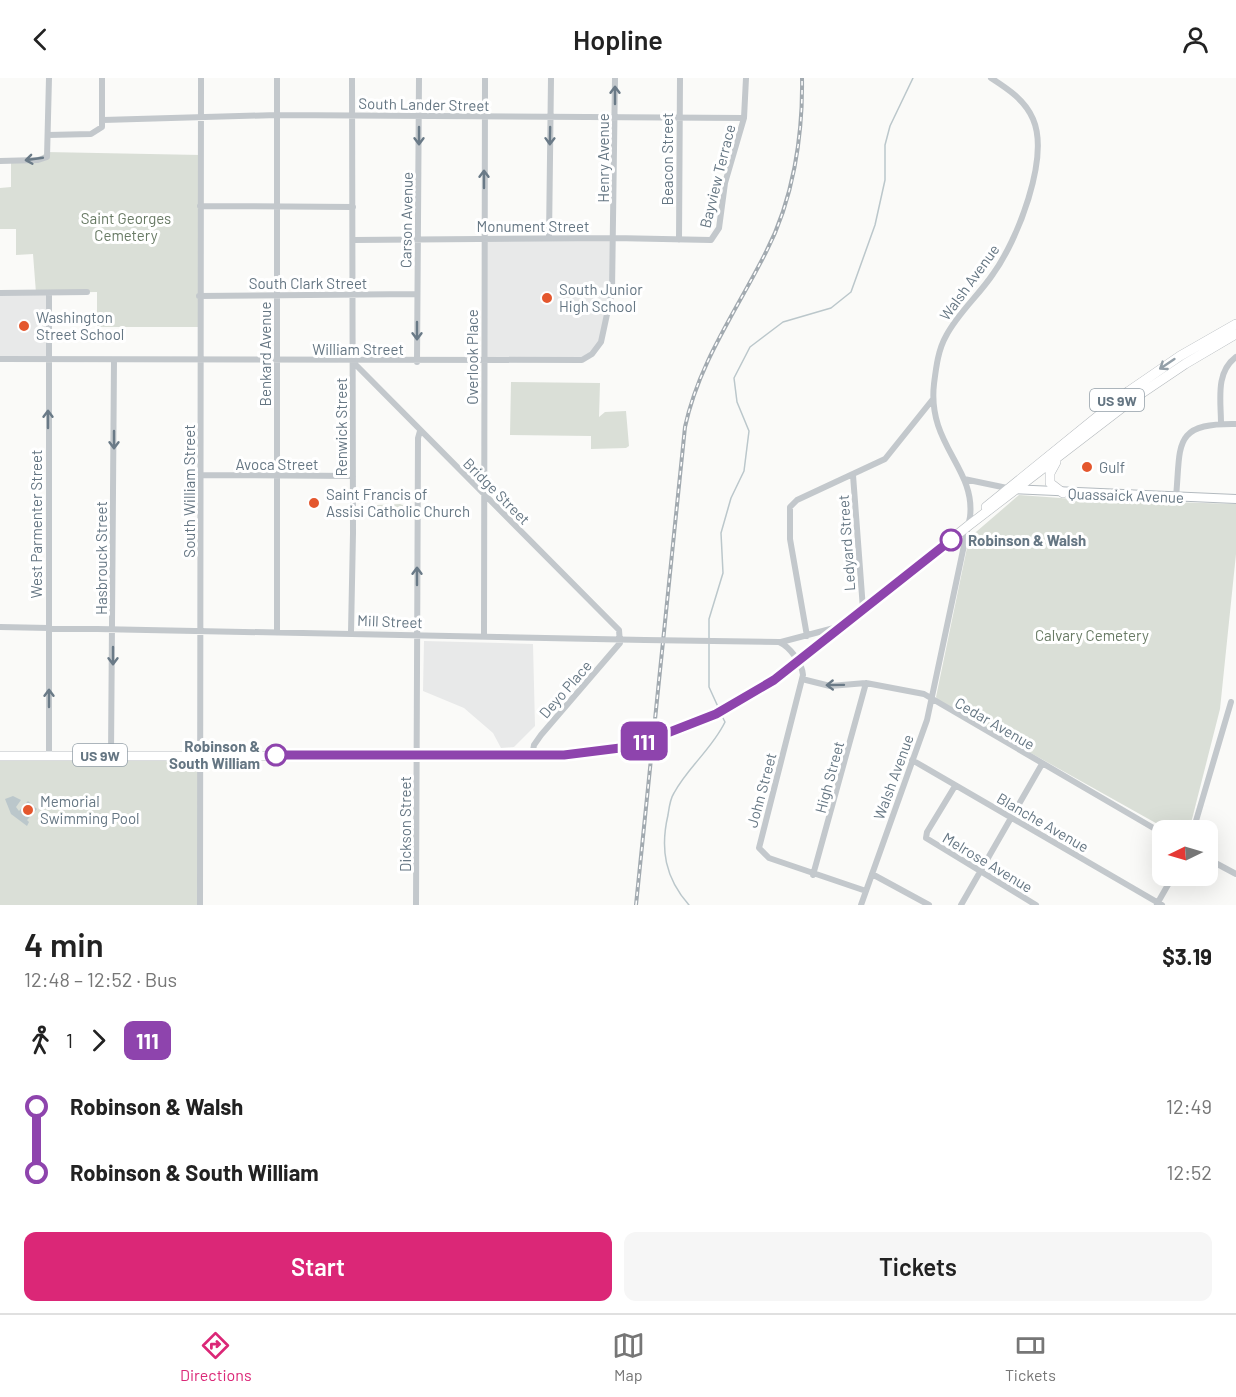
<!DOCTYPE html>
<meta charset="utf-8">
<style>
:root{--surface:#fff;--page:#f6f6f6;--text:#222;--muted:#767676;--line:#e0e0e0;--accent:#db2777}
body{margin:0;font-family:Barlow,sans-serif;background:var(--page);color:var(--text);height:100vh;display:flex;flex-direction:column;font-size:22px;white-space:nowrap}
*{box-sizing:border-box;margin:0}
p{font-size:20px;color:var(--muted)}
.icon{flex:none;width:33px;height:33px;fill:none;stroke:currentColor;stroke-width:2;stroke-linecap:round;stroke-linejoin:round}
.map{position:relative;height:827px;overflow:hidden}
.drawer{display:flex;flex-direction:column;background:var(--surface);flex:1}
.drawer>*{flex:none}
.badge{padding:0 12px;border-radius:9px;font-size:21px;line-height:39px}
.needle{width:39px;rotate:265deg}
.controls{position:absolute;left:1152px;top:742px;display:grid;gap:12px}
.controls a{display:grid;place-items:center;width:66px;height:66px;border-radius:12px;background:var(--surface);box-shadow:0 6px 24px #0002;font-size:30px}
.map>.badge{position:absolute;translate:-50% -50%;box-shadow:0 0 0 3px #fff}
.legs{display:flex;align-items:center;gap:9px;height:66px;padding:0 24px;font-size:20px}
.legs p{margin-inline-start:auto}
.overview{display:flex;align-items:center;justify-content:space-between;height:102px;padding:0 24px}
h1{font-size:33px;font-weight:600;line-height:45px}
.action{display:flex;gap:12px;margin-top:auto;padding:12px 24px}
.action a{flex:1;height:69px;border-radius:12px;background:var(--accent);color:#fff;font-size:24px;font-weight:600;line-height:69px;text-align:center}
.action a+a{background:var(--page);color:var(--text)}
ul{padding:0 24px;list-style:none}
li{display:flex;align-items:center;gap:21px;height:66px;font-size:22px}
li i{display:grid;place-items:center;width:9px;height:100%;margin:0 8px;background:currentColor}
li i::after{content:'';width:15px;height:15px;margin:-8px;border:4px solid;border-radius:50%;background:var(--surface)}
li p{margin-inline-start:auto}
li:first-child i{background:linear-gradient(#0000 50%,currentColor 0)}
li:last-child i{background:linear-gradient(currentColor 50%,#0000 0)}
header{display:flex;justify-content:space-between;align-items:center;height:78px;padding:0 24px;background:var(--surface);font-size:27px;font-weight:600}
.tabs{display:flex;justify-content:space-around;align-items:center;height:84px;border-top:2px solid var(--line);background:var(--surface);font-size:16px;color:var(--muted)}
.tabs a{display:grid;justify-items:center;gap:3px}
.tabs .on{color:var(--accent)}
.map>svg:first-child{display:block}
.built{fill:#e8e9e9}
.green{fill:#dadfd7}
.water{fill:#bbc7cb}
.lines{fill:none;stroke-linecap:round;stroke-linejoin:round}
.stream{stroke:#bbc7cb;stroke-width:1.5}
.secondary-casing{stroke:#b3babf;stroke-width:10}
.trunk-casing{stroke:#b4b9bd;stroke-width:10}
.minor{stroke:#c3c8cc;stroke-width:6}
.secondary{stroke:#fff;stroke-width:8}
.trunk{stroke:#fff;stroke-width:9}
.rail-casing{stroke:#a2aab0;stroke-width:4}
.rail{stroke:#fff;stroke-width:1.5;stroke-dasharray:4.5;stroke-linecap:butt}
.trunk-bridge-casing{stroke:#b4b9bd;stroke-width:10;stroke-linecap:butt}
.minor-bridge{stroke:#c3c8cc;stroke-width:6}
.trunk-bridge{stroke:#fff;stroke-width:9}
.oneway{stroke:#6a7a87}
.oneway2{stroke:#939fa8}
.line-1-casing{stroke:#fff;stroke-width:14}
.line-1{stroke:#8e44ad;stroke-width:9}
.poi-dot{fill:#e4572e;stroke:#fff;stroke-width:2}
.stop-1-dot{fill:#fff;stroke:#8e44ad;stroke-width:3}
.labels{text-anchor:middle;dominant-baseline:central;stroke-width:6;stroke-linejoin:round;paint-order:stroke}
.shield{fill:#fff;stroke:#939fa8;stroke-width:1.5}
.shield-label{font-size:14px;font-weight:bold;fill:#657683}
.street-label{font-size:15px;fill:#657683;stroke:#fff}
.park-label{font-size:15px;fill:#687a64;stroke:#fff}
.poi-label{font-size:15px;fill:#657683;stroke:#fff;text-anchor:start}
.stop-label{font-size:15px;font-weight:bold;fill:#657683;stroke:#fff;text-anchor:start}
</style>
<header><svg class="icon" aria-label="back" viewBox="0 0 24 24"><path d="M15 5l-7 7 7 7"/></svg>Hopline<svg class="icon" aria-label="person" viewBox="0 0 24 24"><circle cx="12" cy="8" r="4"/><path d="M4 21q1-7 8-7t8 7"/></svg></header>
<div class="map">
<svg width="1236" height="827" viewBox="0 0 1236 827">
<rect width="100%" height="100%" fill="#fafaf8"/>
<path class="built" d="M484,160H614V193L601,264L582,282L483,284Z
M0,215H49V281H0Z
M424,563L533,566L535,648L514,669L501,670L493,655L464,630L423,613Z"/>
<path class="green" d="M46,74L201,77L200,249H97V214L36,215L33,176L16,177V151H0V110L11,109V83L38,82Z
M511,304L600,305L599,339L605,334L626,333L629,368L626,370L591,371V358L510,357Z
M1019,417L1074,421L1236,426V476L1220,631L1189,753H1170L938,623L936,619L969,460Z
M400,426L403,427V437L399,438V441H377V427Z
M199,677V827H0V678Z"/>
<path class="water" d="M13,718L21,722L16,729L19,733L28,723L37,731L27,742L29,744L27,748L11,736L5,721Z"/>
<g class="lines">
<path class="stream" d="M709,561V541L723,495L721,455L731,420L744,393L749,353L737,324L734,300L750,269L783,244L831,230L851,214L875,147L885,102V67L890,48L913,0
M709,566V609L719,631
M689,827C665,800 660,771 668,737C669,730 670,721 674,715C688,689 712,671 725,644L722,638"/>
<defs>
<path id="secondary" d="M1011,411L1236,421"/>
<path id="trunk" d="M1056,384L1050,395V405L1063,415
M986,429L1129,313L1180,278L1236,246
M715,636L786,593L968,448L1136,319L1185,286L1236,256
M0,678H549L620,670"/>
</defs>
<use href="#secondary" class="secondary-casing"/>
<use href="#trunk" class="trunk-casing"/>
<path class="minor" d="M277,0V552
M103,42L277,37L744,40
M48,57L91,56L102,49V0
M0,83L38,82L47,79L49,0
M200,128L353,129
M549,160L551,0
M353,162L614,160L711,162L719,150L725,105L744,40L746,0
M679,162L680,0
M0,215L87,214
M49,215V678
M199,218L417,216
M0,281L582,282L592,276L601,264L612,213L615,0
M353,284L619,552L620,565L541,657L534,667L532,678
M417,284L419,0
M1221,346C1221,322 1215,295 1236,279
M201,397L353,398
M853,397L863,531
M964,401L1007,410
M1176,419C1181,366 1172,345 1236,346
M0,549L645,562
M351,554L353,455L352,0
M484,558L485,0
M807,558L790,461V429L797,422L885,381L933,321
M779,564C790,569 802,585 803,597L759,770L769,780L866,813
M781,564L838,549
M802,601L830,608L866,605L924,616L1162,755
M111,677L114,282
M912,682L1162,827
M955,708L927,754L926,760L1036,827
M1193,753L1231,624
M1208,781L1236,796
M872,796L929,827
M813,797L866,605
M1157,826L1173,798
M200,827L201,0
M416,827L418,360L420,353
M861,827L927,642L970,439C976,390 927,367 934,306C936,290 938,272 946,258C958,235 979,217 993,196C1017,163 1050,80 1033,41C1025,22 1008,11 991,0
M961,827L1042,686"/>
<use href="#secondary" class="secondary"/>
<use href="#trunk" class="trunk"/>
<defs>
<path id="rail" d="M636,827L685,349C699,284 737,232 766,174C793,122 803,58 802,0"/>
</defs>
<use href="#rail" class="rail-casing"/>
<use href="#rail" class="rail"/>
<defs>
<path id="trunk-bridge" d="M620,670L671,655L715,636"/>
</defs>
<use href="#trunk-bridge" class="trunk-bridge-casing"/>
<path class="minor-bridge" d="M645,562L779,564"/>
<use href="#trunk-bridge" class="trunk-bridge"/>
</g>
<defs><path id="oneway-shaft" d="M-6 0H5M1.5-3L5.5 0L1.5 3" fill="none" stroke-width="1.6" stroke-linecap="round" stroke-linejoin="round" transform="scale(1.5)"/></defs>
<g class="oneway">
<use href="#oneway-shaft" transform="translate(615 17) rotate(-90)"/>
<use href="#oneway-shaft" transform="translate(419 58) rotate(90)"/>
<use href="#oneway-shaft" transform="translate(550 58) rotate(91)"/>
<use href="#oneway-shaft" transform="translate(34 81) rotate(172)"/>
<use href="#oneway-shaft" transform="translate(484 101) rotate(-90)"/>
<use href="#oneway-shaft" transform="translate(417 253) rotate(90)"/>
<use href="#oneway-shaft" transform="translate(48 341) rotate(-90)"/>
<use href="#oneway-shaft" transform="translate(114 362) rotate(90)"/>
<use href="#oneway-shaft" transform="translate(417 498) rotate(-90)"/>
<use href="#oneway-shaft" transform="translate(113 578) rotate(90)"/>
<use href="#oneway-shaft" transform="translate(835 607) rotate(179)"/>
<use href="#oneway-shaft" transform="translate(49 620) rotate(-90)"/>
</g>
<use class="oneway2" href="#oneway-shaft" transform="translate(1167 286) rotate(146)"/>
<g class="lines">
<defs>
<path id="line-1" d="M276,677H564L620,670L657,659L716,636L774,602L951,462"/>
</defs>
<use href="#line-1" class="line-1-casing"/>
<use href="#line-1" class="line-1"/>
</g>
<g class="poi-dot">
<circle cx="547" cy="220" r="6"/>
<circle cx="24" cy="248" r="6"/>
<circle cx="1087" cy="389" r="6"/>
<circle cx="314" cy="425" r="6"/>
<circle cx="28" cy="732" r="6"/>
</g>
<g class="stop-1-dot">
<circle cx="951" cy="462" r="10"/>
<circle cx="276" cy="677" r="10"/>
</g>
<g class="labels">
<g class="shield">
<rect x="1090" y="311" width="54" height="22" rx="4.5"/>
<rect x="73" y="666" width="54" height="22" rx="4.5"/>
</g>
<g class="shield-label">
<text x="1117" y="322">US 9W</text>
<text x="100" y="677">US 9W</text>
</g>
<g class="street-label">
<text transform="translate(424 26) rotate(1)">South Lander Street</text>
<text transform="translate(603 80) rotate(-90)">Henry Avenue</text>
<text transform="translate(667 81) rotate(-90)">Beacon Street</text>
<text transform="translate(717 98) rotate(-76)">Bayview Terrace</text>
<text transform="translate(406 142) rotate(-89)">Carson Avenue</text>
<text x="533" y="148">Monument Street</text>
<text transform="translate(969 204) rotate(-54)">Walsh Avenue</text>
<text x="308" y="205">South Clark Street</text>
<text x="358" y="271">William Street</text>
<text transform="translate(265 276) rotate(-90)">Benkard Avenue</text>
<text transform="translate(472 279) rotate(-90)">Overlook Place</text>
<text transform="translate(341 349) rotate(-90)">Renwick Street</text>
<text x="277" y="386">Avoca Street</text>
<text transform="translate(189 413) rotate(-90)">South William Street</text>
<text transform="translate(497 413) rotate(45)">Bridge Street</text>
<text transform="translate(1126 417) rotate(2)">Quassaick Avenue</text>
<text transform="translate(36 446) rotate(-90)">West Parmenter Street</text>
<text transform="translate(846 465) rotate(-94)">Ledyard Street</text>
<text transform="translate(101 480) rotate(-90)">Hasbrouck Street</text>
<text transform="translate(390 543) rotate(2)">Mill Street</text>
<text transform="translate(565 611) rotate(-49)">Deyo Place</text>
<text transform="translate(995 645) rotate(30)">Cedar Avenue</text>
<text transform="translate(829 699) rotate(-75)">High Street</text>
<text transform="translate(893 699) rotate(-70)">Walsh Avenue</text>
<text transform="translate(761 712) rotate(-75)">John Street</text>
<text transform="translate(1043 744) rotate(30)">Blanche Avenue</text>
<text transform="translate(405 746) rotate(-90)">Dickson Street</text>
<text transform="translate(988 784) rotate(31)">Melrose Avenue</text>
</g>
<g class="park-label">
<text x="126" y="140">Saint Georges<tspan x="126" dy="17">Cemetery</tspan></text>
<text x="1092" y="557">Calvary Cemetery</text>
</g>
<g class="poi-label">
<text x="559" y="211">South Junior<tspan x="559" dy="17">High School</tspan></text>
<text x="36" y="239">Washington<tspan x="36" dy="17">Street School</tspan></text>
<text x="1099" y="389">Gulf</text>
<text x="326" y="416">Saint Francis of<tspan x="326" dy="17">Assisi Catholic Church</tspan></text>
<text x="40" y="723">Memorial<tspan x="40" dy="17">Swimming Pool</tspan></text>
</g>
<g class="stop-label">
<text x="968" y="462">Robinson &amp; Walsh</text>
<text x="260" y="668" text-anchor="end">Robinson &amp;<tspan x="260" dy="17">South William</tspan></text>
</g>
</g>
</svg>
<div class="controls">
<a><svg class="needle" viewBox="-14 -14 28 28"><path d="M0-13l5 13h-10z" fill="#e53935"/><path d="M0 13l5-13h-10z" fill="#767676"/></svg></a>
</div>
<b class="badge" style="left:644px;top:663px;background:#8e44ad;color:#fff">111</b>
</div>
<section class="drawer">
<div class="overview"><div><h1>4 min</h1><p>12:48 – 12:52 · Bus</p></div><b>$3.19</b></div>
<div class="legs"><svg class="icon" aria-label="walk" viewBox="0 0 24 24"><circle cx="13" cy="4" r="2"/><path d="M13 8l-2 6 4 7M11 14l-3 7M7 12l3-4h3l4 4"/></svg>1<svg class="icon" aria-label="forward" viewBox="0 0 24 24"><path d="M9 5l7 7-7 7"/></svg><b class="badge" style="background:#8e44ad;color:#fff">111</b></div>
<ul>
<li><i style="color:#8e44ad"></i><b>Robinson &amp; Walsh</b><p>12:49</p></li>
<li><i style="color:#8e44ad"></i><b>Robinson &amp; South William</b><p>12:52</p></li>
</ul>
<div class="action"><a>Start</a><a>Tickets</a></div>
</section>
<nav class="tabs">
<a class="on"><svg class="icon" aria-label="directions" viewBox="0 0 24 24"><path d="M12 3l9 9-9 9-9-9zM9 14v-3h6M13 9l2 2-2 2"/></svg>Directions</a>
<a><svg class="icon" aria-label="map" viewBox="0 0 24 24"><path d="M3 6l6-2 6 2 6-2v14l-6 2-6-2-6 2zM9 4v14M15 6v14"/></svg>Map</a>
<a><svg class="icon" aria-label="tickets" viewBox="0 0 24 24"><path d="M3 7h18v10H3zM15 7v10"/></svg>Tickets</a>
</nav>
